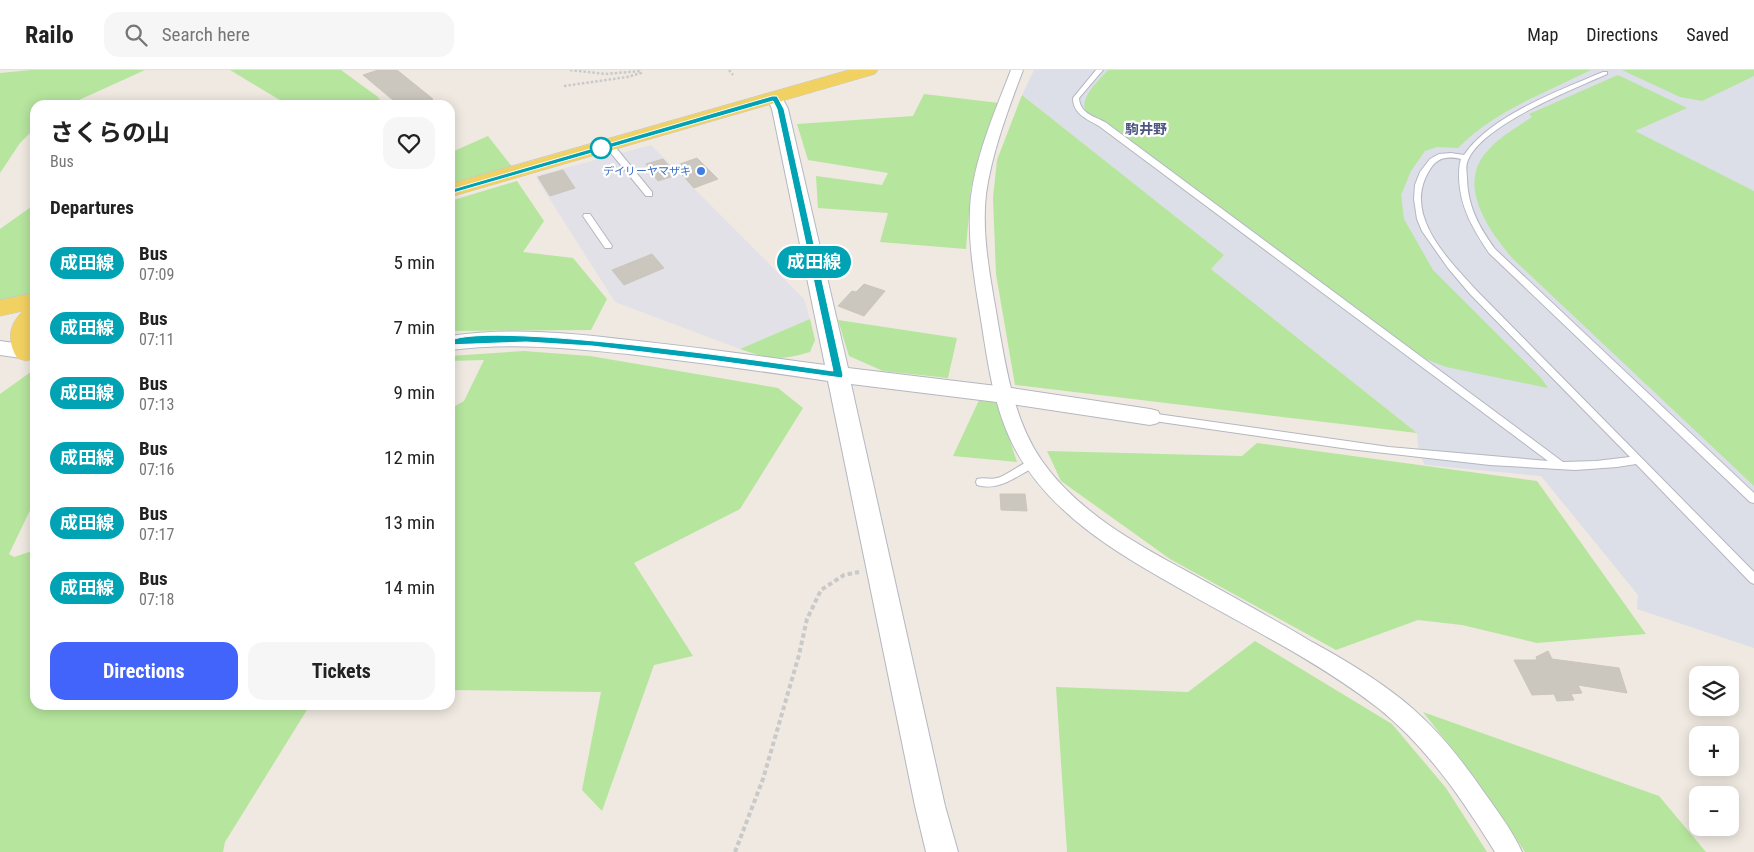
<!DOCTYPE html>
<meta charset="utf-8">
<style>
:root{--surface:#fff;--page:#f6f6f6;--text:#222;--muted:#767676;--line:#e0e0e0;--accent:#4264fb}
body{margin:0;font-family:"Roboto Condensed","Noto Sans JP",sans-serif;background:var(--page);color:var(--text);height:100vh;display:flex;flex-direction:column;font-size:19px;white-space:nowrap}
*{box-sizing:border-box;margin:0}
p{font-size:16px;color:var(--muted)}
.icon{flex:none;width:28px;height:28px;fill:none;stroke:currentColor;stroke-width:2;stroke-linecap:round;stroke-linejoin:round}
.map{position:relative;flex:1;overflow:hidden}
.panel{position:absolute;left:30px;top:30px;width:425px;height:610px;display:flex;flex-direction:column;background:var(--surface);border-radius:15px;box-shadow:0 2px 12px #0003}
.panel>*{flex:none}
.badge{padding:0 10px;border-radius:16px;font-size:18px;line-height:32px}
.tools{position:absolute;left:1689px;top:596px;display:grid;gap:10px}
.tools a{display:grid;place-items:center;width:50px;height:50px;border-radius:10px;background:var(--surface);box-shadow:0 2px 12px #0003;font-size:25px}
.map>.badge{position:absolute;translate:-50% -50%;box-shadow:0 0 0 2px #fff}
h2{padding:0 20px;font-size:19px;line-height:45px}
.round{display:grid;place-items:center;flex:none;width:52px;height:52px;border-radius:15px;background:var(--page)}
.summary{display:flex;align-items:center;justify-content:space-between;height:85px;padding:0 20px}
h1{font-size:24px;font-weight:700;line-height:38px}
.button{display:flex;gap:10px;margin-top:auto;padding:10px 20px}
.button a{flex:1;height:58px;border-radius:15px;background:var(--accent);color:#fff;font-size:20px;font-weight:700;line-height:58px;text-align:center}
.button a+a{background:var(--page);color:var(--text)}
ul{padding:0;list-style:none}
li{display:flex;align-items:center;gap:15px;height:65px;padding:0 20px}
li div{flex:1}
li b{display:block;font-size:19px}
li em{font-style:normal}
li .badge{min-width:55px;font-weight:700;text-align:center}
header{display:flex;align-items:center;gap:30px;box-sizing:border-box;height:70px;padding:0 25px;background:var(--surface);border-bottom:1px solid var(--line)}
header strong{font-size:24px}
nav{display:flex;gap:28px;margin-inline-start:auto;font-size:18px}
.search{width:350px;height:45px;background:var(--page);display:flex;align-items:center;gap:12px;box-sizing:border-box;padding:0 18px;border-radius:15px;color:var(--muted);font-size:19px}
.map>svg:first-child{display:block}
.industrial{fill:#e3e1e8}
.airport{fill:#dcdee8}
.green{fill:#b6e59e}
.building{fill:#cbc7bf;stroke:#cbc5ba}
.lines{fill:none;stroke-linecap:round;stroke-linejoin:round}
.service-casing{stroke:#b4b7c1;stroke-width:2}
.minor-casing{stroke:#b4b7c1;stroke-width:2}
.tertiary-casing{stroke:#b4b7c1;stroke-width:2}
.primary-casing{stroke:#c9c9c9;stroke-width:1}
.path-far1{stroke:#c9c9c9;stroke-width:2.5;stroke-dasharray:2.5 2;stroke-linecap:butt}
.path{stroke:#c9c9c9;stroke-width:4;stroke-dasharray:4.5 3;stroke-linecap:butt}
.service{fill:#fff;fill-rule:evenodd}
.minor{fill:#fff;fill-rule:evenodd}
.tertiary{fill:#fff;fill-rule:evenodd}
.primary{fill:#f2d163;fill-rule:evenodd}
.line{fill:#00a3b4;stroke:#fff}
.stop-dot{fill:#fff;stroke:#00a3b4;stroke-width:2.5}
.shop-dot{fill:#3f7fe0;stroke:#fff;stroke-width:2}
.labels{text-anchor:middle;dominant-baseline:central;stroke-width:4.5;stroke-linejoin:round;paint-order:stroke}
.far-shop-label{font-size:11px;fill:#366cbe;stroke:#fff;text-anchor:end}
.far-quarter-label{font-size:14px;font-weight:bold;fill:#4d5680;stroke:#fff}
</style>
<header>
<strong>Railo</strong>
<div class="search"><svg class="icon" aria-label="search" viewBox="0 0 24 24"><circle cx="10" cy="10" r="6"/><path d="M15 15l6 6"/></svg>Search here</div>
<nav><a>Map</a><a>Directions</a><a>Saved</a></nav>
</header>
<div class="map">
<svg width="1754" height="782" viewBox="0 0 1754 782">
<rect width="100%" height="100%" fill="#efe9e1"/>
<path class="industrial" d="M651,75L804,229L810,249L740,279L615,232L535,106Z"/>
<path class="airport" d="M1034,0H1754V578L1637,539L1638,525L1541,406L1425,395L1419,384L1417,363L1211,199L1224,185L1022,25Z"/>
<path class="green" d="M31,0H145L68,35H35V58L20,73L0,103V3Z
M230,0H341L378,27L383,35H288Z
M1108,0H1591C1546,22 1493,42 1458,78L1437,77L1425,81L1411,101L1401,125L1404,149L1433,200L1541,308L1548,318L1446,297L1428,290L1416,282L1099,48C1096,46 1091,45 1088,43C1075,32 1100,9 1108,0Z
M1622,0H1754V6L1702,31L1680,27Z
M1618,5L1687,38L1635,61L1754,121V416L1513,189C1491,163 1458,119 1484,85C1496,69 1516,58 1532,47L1529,44Z
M924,24L999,33L971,118L966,179L880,172L888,143L818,138L816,106L882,115L888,103L808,90L797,54L913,46Z
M1022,25L1224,185L1211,199L1417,363L1015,315L996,204L993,128L997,90Z
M488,66L513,98L450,115V90L454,81Z
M517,111L544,151L523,182L573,188L607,229L591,260L450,261V131Z
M35,134V224L0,231V159Z
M810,249L815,270L810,282C781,291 767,289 740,279Z
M838,250L957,268L948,308L883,301L849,286Z
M524,281L590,286L778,318L803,338L740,439L634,493L693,586L654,595L602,741L582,720L601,622L450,620V339L464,331L484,290L450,291V286Z
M32,301H35V430L9,484L14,487L35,480V635H310L225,772L223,782H0V324Z
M980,328L997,332L1017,392L953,386Z
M1257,373L1537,411L1646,564L1537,573L1462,555L1418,550L1336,580L1170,489L1061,411L1047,381L1242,386Z
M1255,571L1392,654L1446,718L1487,782H1067L1056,617L1188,622Z
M1423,642L1659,726L1706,782H1525L1476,709Z"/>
<path class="building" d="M378,0H397L433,29L418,35H399L363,5Z
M697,88L718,109L694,118L674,96Z
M663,89L677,105L658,111L646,94Z
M563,100L575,118L550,126L538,107Z
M652,184L664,198L624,215L612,200Z
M864,214L885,221L864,246L838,236L852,221L856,222Z
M1000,424H1025L1027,441L1001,440Z
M1548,581L1552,589L1619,598L1627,623L1578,615L1582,623L1571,624L1574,630L1557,631L1554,624L1532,625L1514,590H1537L1536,587Z"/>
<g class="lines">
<defs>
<path id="service" d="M1096,0H1103L1079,28C1080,43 1093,46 1105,52L1563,392L1596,391L1630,387L1470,224L1448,198L1422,161L1417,149L1414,129L1415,115L1420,102L1430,89L1439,84L1451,83L1464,85C1490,46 1560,20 1603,2H1607V4C1572,20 1483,54 1468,90C1465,96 1467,103 1467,109C1468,137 1479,157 1495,179L1754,423V433L1750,432L1489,183C1473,159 1460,137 1459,108C1459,101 1459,95 1461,89C1447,86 1437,87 1429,101C1402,145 1449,190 1476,220L1754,502V514L1750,512L1636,394L1617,397L1575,400L1490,395L1349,379L1147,350L1145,347L1150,343L1389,377L1548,391L1099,56C1087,49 1073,44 1073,28Z
M606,73H612L652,122V126H646L606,77Z
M584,144H590L612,176L611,178H605L583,146Z
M1033,389L1037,390L1038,393L1037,396C1017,405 1000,422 977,415L976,412L977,409C984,407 991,410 997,408C1006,406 1022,393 1033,389Z"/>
<path id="minor" d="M1011,0H1023C1008,40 992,82 986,124C981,169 992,215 999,259C1007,304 1015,352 1042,391C1078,442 1136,474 1190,503C1231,526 1272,548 1312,572C1347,591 1382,612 1412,638C1441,663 1464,693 1486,725C1499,743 1513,762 1522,782H1495C1462,729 1427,677 1378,638C1319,592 1249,558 1184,521C1117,483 1046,443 1011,371C994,335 988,295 982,256C976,218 968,178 970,138C973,91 994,44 1011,0Z"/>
<path id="tertiary" d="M775,23L781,25L788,39L848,298L1005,317L1150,339L1158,341L1161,347L1158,353L1150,355L1005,333L851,314L945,736L958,782H926L915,736L828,311C762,301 695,292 628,284C570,278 509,272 450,280V266C509,257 570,263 629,270C694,277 760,286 825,295L772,39L767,28L769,25Z
M0,271L35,276V290L0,285Z"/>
<path id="primary" d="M849,0H878L875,4L450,127V114Z
M35,223V288L26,291L17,288C7,271 8,255 23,241L0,246V230Z"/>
</defs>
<use href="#service" class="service-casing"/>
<use href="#minor" class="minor-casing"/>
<use href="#tertiary" class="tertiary-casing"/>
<use href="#primary" class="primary-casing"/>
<path class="path-far1" d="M570,0L605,4L641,1
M729,0L733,5
M564,16L627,7L641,3V0"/>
<path class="path" d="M735,782L763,709L799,585L807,549L821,520L844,505L859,502"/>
<use href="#service" class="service"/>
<use href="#minor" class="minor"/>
<use href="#tertiary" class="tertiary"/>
<use href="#primary" class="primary"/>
</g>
<path class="line" d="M772,26H777L784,39L843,305L842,308L710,290L592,276L526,272L447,275L446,273C472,247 782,294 833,301L777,39L773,31L453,123L446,121Z"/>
<circle class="stop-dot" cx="601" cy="78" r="10"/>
<circle class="shop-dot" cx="701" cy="101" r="5"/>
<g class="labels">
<g class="far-shop-label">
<text x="691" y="101">デイリーヤマザキ</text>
</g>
<g class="far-quarter-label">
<text x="1146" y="59">駒井野</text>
</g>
</g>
</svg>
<div class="tools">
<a><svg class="icon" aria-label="layers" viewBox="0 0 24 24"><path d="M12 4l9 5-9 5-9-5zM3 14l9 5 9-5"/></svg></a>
<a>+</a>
<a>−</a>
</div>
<b class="badge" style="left:814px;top:192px;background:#00a3b4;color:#fff">成田線</b>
<section class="panel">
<div class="summary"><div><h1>さくらの山</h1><p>Bus</p></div><a class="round"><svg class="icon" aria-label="heart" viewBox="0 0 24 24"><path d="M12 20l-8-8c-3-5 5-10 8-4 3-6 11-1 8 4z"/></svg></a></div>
<h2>Departures</h2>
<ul>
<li><span class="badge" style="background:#00a3b4;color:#fff">成田線</span><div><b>Bus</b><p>07:09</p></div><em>5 min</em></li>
<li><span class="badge" style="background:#00a3b4;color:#fff">成田線</span><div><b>Bus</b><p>07:11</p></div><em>7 min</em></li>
<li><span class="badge" style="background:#00a3b4;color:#fff">成田線</span><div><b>Bus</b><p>07:13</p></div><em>9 min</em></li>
<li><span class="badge" style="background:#00a3b4;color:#fff">成田線</span><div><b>Bus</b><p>07:16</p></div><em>12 min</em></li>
<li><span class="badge" style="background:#00a3b4;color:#fff">成田線</span><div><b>Bus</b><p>07:17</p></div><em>13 min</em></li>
<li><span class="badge" style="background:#00a3b4;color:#fff">成田線</span><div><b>Bus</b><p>07:18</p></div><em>14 min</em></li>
</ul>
<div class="button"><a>Directions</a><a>Tickets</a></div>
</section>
</div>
